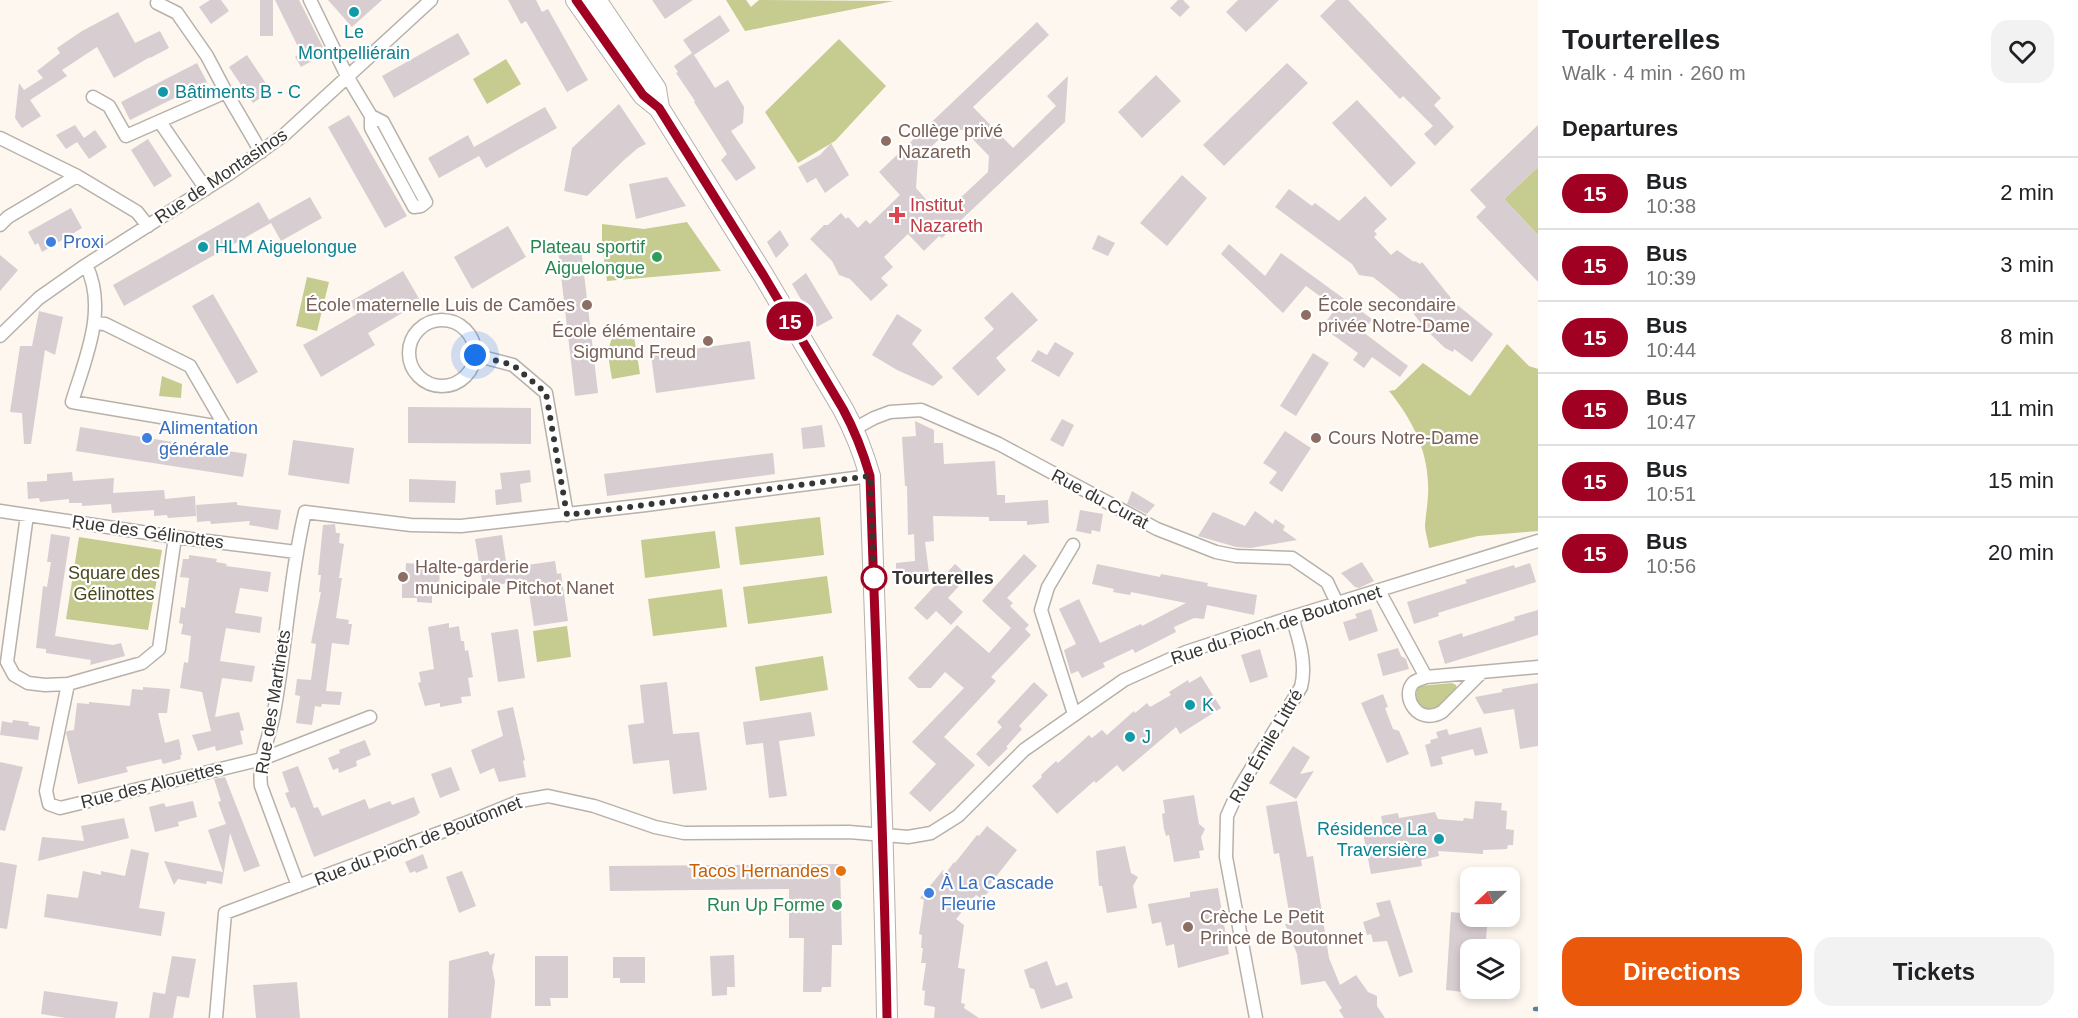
<!DOCTYPE html>
<meta charset="utf-8">
<style>
:root{--surface:#fff;--page:#f2f2f2;--text:#202124;--muted:#757577;--line:#e0e0e0;--accent:#ea580c}
body{margin:0;font-family:Helvetica,sans-serif;background:var(--page);color:var(--text);height:100vh;display:flex;flex-direction:column;font-size:22px;white-space:nowrap}
*{box-sizing:border-box;margin:0}
p{font-size:20px;color:var(--muted)}
.icon{flex:none;width:33px;height:33px;fill:none;stroke:currentColor;stroke-width:2;stroke-linecap:round;stroke-linejoin:round}
.map{position:relative;flex:1;overflow:hidden}
.sheet{display:flex;flex-direction:column;background:var(--surface);width:540px}
.sheet>*{flex:none}
.badge{padding:0 12px;border-radius:20px;font-size:21px;line-height:39px}
.needle{width:39px;rotate:248deg}
.controls{position:absolute;left:1460px;top:867px;display:grid;gap:12px}
.controls a{display:grid;place-items:center;width:60px;height:60px;border-radius:12px;background:var(--surface);box-shadow:0 3px 9px #0003;font-size:30px}
.you{position:absolute;width:30px;height:30px;margin:-15px;border:4px solid #fff;border-radius:50%;background:#1a73e8;box-shadow:0 0 0 9px #1a73e833}
.map>.badge{position:absolute;translate:-50% -50%;box-shadow:0 0 0 3px #fff}
h2{padding:0 24px;font-size:22px;line-height:54px}
.round{display:grid;place-items:center;flex:none;width:63px;height:63px;border-radius:18px;background:var(--page)}
.overview{display:flex;align-items:center;justify-content:space-between;height:102px;padding:0 24px}
h1{font-size:28px;font-weight:800;line-height:45px}
.cta{display:flex;gap:12px;margin-top:auto;padding:12px 24px}
.cta a{flex:1;height:69px;border-radius:18px;background:var(--accent);color:#fff;font-size:24px;font-weight:800;line-height:69px;text-align:center}
.cta a+a{background:var(--page);color:var(--text)}
ul{padding:0;list-style:none}
li{display:flex;align-items:center;gap:18px;height:72px;padding:0 24px;border-top:2px solid var(--line)}
li div{flex:1}
li b{display:block;font-size:22px}
li em{font-style:normal}
li .badge{min-width:66px;font-weight:700;text-align:center}
main{display:flex;flex:1;min-height:0}
.map>svg:first-child{display:block}
.green{fill:#c6cb90}
.lines{fill:none;stroke-linecap:round;stroke-linejoin:round}
.stream{stroke:#55849a;stroke-width:4.5}
.building{fill:#d8cdd0;fill-rule:evenodd}
.street-casing{stroke:#b7b1a9;stroke-width:15}
.primary-casing{stroke:#b7b1a9;stroke-width:22}
.street{stroke:#fff;stroke-width:12}
.primary{stroke:#fff;stroke-width:20}
.line-casing{stroke:#fff;stroke-width:14}
.line{stroke:#a00021;stroke-width:9}
.walk{stroke:#383632;stroke-width:6;stroke-dasharray:0 10.8}
.culture-dot{fill:#0f9aa8;stroke:#fff;stroke-width:2}
.education-dot{fill:#8d6e63;stroke:#fff;stroke-width:2}
.health-dot{fill:#e0444e;stroke:#fff;stroke-width:2}
.shop-dot{fill:#3f7fe0;stroke:#fff;stroke-width:2}
.leisure-dot{fill:#2e9e5b;stroke:#fff;stroke-width:2}
.stop-dot{fill:#fff;stroke:#a00021;stroke-width:3}
.food-dot{fill:#e8710a;stroke:#fff;stroke-width:2}
.labels{text-anchor:middle;dominant-baseline:central;stroke-width:4.5;stroke-linejoin:round;paint-order:stroke}
.culture-label{font-size:18px;fill:#0d838f;stroke:#fff;text-anchor:start}
.education-label{font-size:18px;fill:#785e54;stroke:#fff;text-anchor:start}
.street-label{font-size:18px;fill:#383632;stroke:#fff}
.health-label{font-size:18px;fill:#be3a42;stroke:#fff;text-anchor:start}
.shop-label{font-size:18px;fill:#366cbe;stroke:#fff;text-anchor:start}
.leisure-label{font-size:18px;fill:#27864d;stroke:#fff;text-anchor:end}
.park-label{font-size:18px;fill:#484a1a;stroke:#fff}
.stop-label{font-size:18px;font-weight:bold;fill:#383632;stroke:#fff;text-anchor:start}
.food-label{font-size:18px;fill:#c56008;stroke:#fff;text-anchor:end}
</style>
<main>
<div class="map">
<svg width="1538" height="1018" viewBox="0 0 1538 1018">
<rect width="100%" height="100%" fill="#fef7ef"/>
<path class="green" d="M726,0H746L751,7L759,0L894,1L745,31Z
M839,39L886,86L835,141L798,163L765,112Z
M506,59L521,84L487,104L473,79Z
M1538,167V235L1504,199Z
M687,222L721,271L607,281L602,243V224L644,229Z
M307,277L329,282L317,331L296,326Z
M634,336L640,374L612,379C610,365 605,350 613,337Z
M1507,344L1529,366L1538,369V531L1478,536L1429,548C1428,540 1425,532 1425,525C1426,511 1429,498 1428,483C1427,448 1411,418 1389,391L1395,390L1423,363L1470,396Z
M162,376L182,384L181,398L159,396Z
M820,517L824,555L740,565L735,527Z
M715,531L720,568L645,578L641,540Z
M79,537L162,550L148,630L66,619Z
M827,576L832,613L748,624L743,587Z
M722,589L727,627L653,636L648,599Z
M567,626L571,657L537,662L533,631Z
M823,656L828,690L760,701L755,667Z
M1452,683L1456,685L1457,688L1437,708L1425,710C1417,703 1413,696 1419,686Z"/>
<g class="lines">
<path class="stream" d="M1535,1009H1538"/>
</g>
<path class="building" d="M210,0H221L229,11L211,24L199,7Z
M260,0H273V36H260Z
M275,0H299L326,53L301,67L295,57L301,53Z
M328,0H382L352,27Z
M508,0H536L542,12L548,9L588,80L567,92L526,21L521,24Z
M652,0H693L665,19Z
M1178,0H1183L1190,7L1180,17L1170,8Z
M1238,0H1279L1246,32L1226,12Z
M1336,0H1348L1441,98L1434,105L1454,127L1435,146L1424,134L1433,126L1403,96L1400,99L1320,16Z
M118,12L135,43L160,31L169,48L150,58V57L114,78L97,47L62,70L67,76L30,100L41,116L22,128L15,118L19,83L24,90L43,78L37,71L60,53L57,48L82,31Z
M720,15L730,31L694,55L715,88L728,80L744,107L743,123L731,131L756,168L736,181L721,160L727,154L694,102L695,101L676,73L678,72L674,66L692,53L683,40Z
M1037,22L1049,35L973,107L1013,148L1056,106L1047,96L1068,76L1065,122L942,238L939,236L924,251L908,234L884,257L893,267L881,278L888,285L871,301L850,279L839,275L832,261L810,239L824,225H828L841,213L846,219L848,217L858,228L866,220L870,224L900,195L879,172ZM949,130H964L989,156L988,172L957,201H942L939,198L931,205L916,188L918,159Z
M458,33L470,54L394,98L382,76Z
M247,55L271,91L253,103L229,67Z
M197,63L207,82L130,120L121,102Z
M1287,63L1308,83L1224,166L1203,145Z
M1156,75L1181,101L1142,138L1118,112Z
M1357,100L1416,163L1391,187L1332,123Z
M619,104L646,144L638,148L624,160L587,196L564,191L572,148Z
M545,107L557,128L486,168L479,156L439,178L428,158L468,135L474,147Z
M349,115L407,216L385,228L328,127Z
M75,125L84,138L95,130L107,147L89,159L77,142L82,139L66,149L56,135Z
M1538,125V167L1504,199L1538,235V282L1476,217L1486,207L1470,190Z
M148,139L172,176L154,187L131,150Z
M831,143L849,175L825,193L816,178L807,183L798,167L820,155Z
M1182,175L1207,198L1167,246L1140,223Z
M667,177L686,206L636,219L629,184Z
M1289,189L1312,206L1315,203L1339,221L1365,196L1387,219L1374,231L1377,234L1374,237L1391,255L1397,250L1414,262L1415,261L1420,264L1422,262L1455,303L1493,334L1472,362L1454,349L1453,352L1445,348L1426,330L1410,309L1397,296L1373,277L1359,275L1352,264L1275,207Z
M310,197L322,218L281,241L271,223L124,306L113,285L259,202L269,220Z
M71,208L82,228L42,252L38,243L35,245L28,232Z
M508,226L526,257L472,289L454,257Z
M780,230L789,245L776,258L767,242Z
M1098,235L1115,243L1108,256L1092,249Z
M1229,244L1265,276L1281,253L1372,319L1363,332L1408,366L1400,377L1372,357L1364,368L1353,360L1358,353L1322,327L1336,308L1306,286L1283,313L1221,254Z
M581,248L598,393L575,396L558,250Z
M0,255L18,270L0,291Z
M403,271L421,302L368,333L375,345L321,377L303,345L357,314L349,302Z
M806,273L833,318L817,327L792,284Z
M1012,292L1038,320L996,358L1006,370L978,396L952,368L994,329L984,318Z
M213,294L258,372L237,384L192,306Z
M39,311L63,317L55,355L45,350L31,444H24L22,413L10,412L20,346H32Z
M897,314L922,330L912,344L943,377L933,386L897,370L872,355Z
M750,341L755,379L656,393L651,355Z
M1055,342L1074,353L1059,377L1031,361L1038,350L1047,355Z
M1313,353L1329,363L1296,416L1280,406Z
M408,407L531,408V444L408,443Z
M1062,419L1074,425L1063,447L1050,440Z
M915,421L934,430V443H943L944,464L995,461L997,495H1005V503L1048,500L1049,523L1027,525V521H989V517L933,516L934,541L925,542L929,573L896,577V563L915,561L914,534L908,535L907,486H905L902,437L916,436Z
M822,425L825,447L803,449L801,428Z
M80,427L247,454L243,477L76,451Z
M1285,431L1311,448L1282,492L1269,483L1277,472L1263,463Z
M293,440L354,448L349,484L288,475Z
M773,453L775,474L607,496L604,474Z
M530,470L531,482L520,484L522,502L496,505L495,490L502,489L500,473Z
M72,472L73,481L114,478L113,493L164,490L165,499L195,496L196,516L168,518L167,515L154,516V510L112,513L111,504L82,506V503H69V499L40,502L39,498L28,499L27,482L47,481V474Z
M409,479L456,481L455,503L409,502Z
M1132,491L1155,505L1147,514L1127,504Z
M237,502V505L281,510L278,530L249,525L250,521L211,524L210,521L197,522L196,505Z
M1080,510L1103,514L1100,532L1092,530L1091,534L1076,531Z
M1255,511L1273,524L1275,519L1285,526L1283,530L1297,540L1251,548L1236,547L1198,536L1213,512L1245,526Z
M335,524L336,533H340L339,543L344,544L339,578H342L336,618L349,620L348,624H352L349,645L332,643L326,691L342,692L340,705L322,704L321,707L315,706L312,725L296,723L300,696L295,695L297,679L311,680L316,644L311,643L321,592H319L321,575H318L323,525Z
M51,534L70,537L55,636L113,645L121,643L125,656L90,665L91,660L46,653V649L36,648L43,586L47,587L51,562H47Z
M502,535L507,568L555,561L557,574L561,573L568,621L534,626L527,580L483,587L475,539Z
M1024,554L1037,566L1007,598L1013,603L1010,606L1029,625L1025,629L1031,635L991,677L996,681L944,737L975,765L930,812L909,793L936,764L912,742L964,688L945,672L931,688H918L908,678L957,625L989,653L1011,628L982,601Z
M189,555L217,559L216,562L227,564L226,566L271,572L268,592L240,588L235,613L262,617L260,633L226,628L220,661L255,666L252,682L222,678L215,717L239,712L244,730L240,731L243,744L216,751L215,746L198,751L192,735L211,731L202,692L180,688L184,662L188,663L191,636L181,634L183,624L179,623L180,616L181,607L185,608L189,578L180,577L183,559H189Z
M1362,562L1374,581L1359,588L1355,587L1341,573Z
M406,563L420,564V566L440,567L439,587H432V603L417,602V598H402V581L405,582Z
M1530,563L1536,582L1438,613L1439,616L1414,624L1407,602L1467,583L1465,580L1514,565L1515,568Z
M955,564L968,576L948,598L963,612L951,625L936,611L927,620L914,608Z
M1097,564L1160,577L1161,574L1208,583L1207,586L1257,595L1254,615L1207,605L1204,619L1194,618L1174,627L1176,632L1135,653L1133,649L1103,663L1105,667L1082,678L1078,671L1071,674L1064,650L1076,644L1059,609L1079,599L1100,643L1141,624L1142,626L1186,603L1131,592L1130,595L1113,592L1114,589L1092,584Z
M1371,609L1378,631L1349,641L1343,622L1357,618L1355,614Z
M1538,610V635L1445,664L1438,641L1462,633L1463,637L1515,620L1514,617Z
M449,623V628L459,626L461,641H464L465,651L468,650L473,677L468,678L471,696L461,697L462,703L440,707V703L425,706L418,683L421,682L419,672L434,669L428,627Z
M518,629L525,678L498,682L491,633Z
M1398,648L1401,656L1406,659L1409,669L1383,676L1377,654Z
M1260,649L1268,677L1250,683L1241,655Z
M1201,676L1221,708L1180,734L1176,727L1123,772L1117,765L1096,783L1094,781L1057,814L1032,786L1042,777L1041,775L1056,761L1058,763L1089,735L1092,738L1102,730L1107,735L1134,711L1135,713L1147,703L1150,707L1171,695L1169,692L1188,680L1189,683Z
M667,682L673,734L699,732L707,790L673,794L669,760L633,764L628,725L644,723L640,685Z
M1034,682L1048,695L1019,726L1022,729L1006,747L1008,748L989,767L976,754L1002,727L997,722Z
M1538,683V746L1520,749L1514,709L1484,714L1475,697L1502,692V689Z
M143,687L170,689L167,713H158L165,743L179,739L182,755H180L181,759L163,764L161,759L126,767L128,772L78,784L66,733L67,731L74,730L77,703L89,704V702L130,706L132,689L143,690Z
M1383,694L1388,707L1385,708L1393,729L1399,731L1409,754L1387,763L1361,703Z
M513,707L525,760L523,761L526,777L499,782L494,768L480,774L471,750L503,736L497,711Z
M811,712L815,736L779,741L787,796L769,798L763,743L746,745L743,722Z
M13,720L29,722L28,725L40,727L38,740L0,735L2,721L12,723Z
M1481,727L1488,753L1475,756L1473,749L1441,757L1443,764L1431,767L1425,745L1431,743L1430,740L1438,738L1436,732L1447,729L1449,735Z
M365,740L371,755L356,761L357,766L339,773L338,768L333,770L328,758L340,753L339,750Z
M1293,746L1310,757L1300,774L1314,771L1296,799L1269,783Z
M0,762L23,767L5,831L0,830Z
M298,766L314,808L318,807L322,816L365,799L369,809L390,801L392,805L414,797L420,813L417,814L418,815L314,857L295,807L291,808L285,793L289,792L282,772Z
M451,767L460,790L440,798L431,774Z
M225,777L260,866L244,872L230,833L222,884L207,881L206,884L178,879L174,885L164,861L223,872L208,830L226,824L218,802L221,801L214,779Z
M1194,795L1199,824L1205,829L1201,837L1204,850L1199,851L1200,858L1174,862L1169,835L1166,836L1164,829L1162,814L1165,813L1163,800Z
M193,801L197,817L178,822L179,826L155,832L149,807L164,803L166,807Z
M1297,801L1307,857L1313,856L1329,958L1340,985L1356,975L1368,992L1377,996V1006L1385,1018H1344L1339,1010L1342,1008L1325,981L1301,985L1297,954L1285,924L1291,923L1286,895L1279,853L1274,854L1266,806Z
M1475,801L1502,803L1501,810L1507,811L1506,829L1514,830L1513,845H1508L1507,849L1483,850V854L1438,851L1439,856L1421,860L1422,866L1371,874L1363,833L1373,831L1372,827L1383,825L1381,816L1398,813L1399,818L1435,812L1438,819L1463,821L1464,818L1473,819Z
M124,818L129,838L38,861L42,837L84,841L81,826Z
M987,826L1017,850L987,888L990,890L982,899L976,895L956,919L964,925L958,968L965,969L961,1003L965,1004L964,1008L979,1018H934L935,1007L924,1005L925,991L922,990L926,963H921L923,948H921L922,935L919,934L924,900L920,898L943,870L946,873L954,862L955,863L977,835L979,836Z
M1125,846L1131,873L1138,877L1133,886L1137,908L1107,913L1102,886H1099L1096,851Z
M131,849L149,853L139,908L165,912L161,936L44,917L47,894L78,898L83,871L101,875V871L125,876Z
M423,854L428,868L416,873L415,871L410,873L405,862Z
M0,862L17,865L7,929L0,928Z
M840,864L842,945H832L831,987H822L821,992H803L804,938H789V889L610,891L609,866Z
M462,871L476,906L459,913L446,877Z
M1218,888L1229,954L1178,968L1174,944L1166,946L1161,922L1152,924L1148,904L1190,897V892Z
M1390,900L1413,972L1399,977L1387,941L1373,942L1371,934L1367,935L1363,922L1380,916L1376,903Z
M1451,912L1470,914V916H1488L1485,950H1470V993L1446,990Z
M488,951L490,955L495,953L492,968L495,982L491,1018H448L449,961Z
M734,955L735,987H727V995L712,996L710,956Z
M172,956L196,959L189,998L177,996L173,1018H149L153,992L165,994Z
M535,956H568V998H550L551,1006H535Z
M613,957H645V983H620V978H613Z
M1047,961L1056,986L1067,982L1073,998L1041,1009L1034,989L1030,988L1024,970Z
M297,982L300,1018H256L253,985Z
M44,991L118,1002L115,1018H66L41,1014Z"/>
<g class="lines">
<defs>
<path id="street" d="M310,0L347,76L371,116L383,122L426,202L421,206L414,207L371,128V116
M157,3L177,13L207,56L226,92L261,152
M93,97L109,106L126,136L226,92
M160,122L206,189
M0,138L77,176L137,212L148,226
M0,225L8,217L77,176
M86,265C108,309 85,359 72,402L226,428L190,366L105,324L95,323
M409 353a33 33 0 1 1 66 0a33 33 0 1 1-66 0Z
M0,336L39,298L86,265L229,174L284,135L431,0
M475,355L513,365L546,393L567,515
M854,429L874,418L890,412L921,410L999,444L1157,529L1216,552L1236,556L1292,558L1327,582L1337,603
M0,511L175,537L296,552
M27,515L7,662L14,675L28,683L45,685L68,684L142,663L159,649L175,537
M1073,545L1048,587L1041,610L1074,714
M1379,591L1426,677
M1482,672L1442,712C1417,726 1401,696 1413,683C1416,680 1422,679 1426,677L1538,667
M68,684L46,791L49,804L60,808L262,759L370,717
M298,886L261,786C258,762 268,741 273,718C286,650 289,580 305,512L411,525L461,526L646,505L870,476
M216,1018L225,913L471,821L520,801L548,796L594,806L655,827L684,833L849,832L908,837L931,833L958,816L1024,750L1124,680L1186,652L1292,617L1538,541
M1256,1018L1226,857L1227,816L1240,787L1301,687C1307,664 1299,639 1292,617"/>
<path id="primary" d="M576,0L643,95L659,108L764,276L843,409C855,431 863,452 870,476C876,657 884,837 887,1018
M596,0L656,89L659,108"/>
</defs>
<use href="#street" class="street-casing"/>
<use href="#primary" class="primary-casing"/>
<use href="#street" class="street"/>
<use href="#primary" class="primary"/>
</g>
<g class="lines">
<defs>
<path id="line" d="M576,0L643,95L659,108L764,276L843,409C855,431 863,452 870,476C876,657 884,837 887,1018"/>
</defs>
<use href="#line" class="line-casing"/>
<use href="#line" class="line"/>
<path class="walk" d="M475,355L513,365L546,393L567,515L870,476L874,578"/>
</g>
<g class="culture-dot">
<circle cx="354" cy="12" r="6"/>
<circle cx="163" cy="92" r="6"/>
<circle cx="203" cy="247" r="6"/>
<circle cx="1190" cy="705" r="6"/>
<circle cx="1130" cy="737" r="6"/>
<circle cx="1439" cy="839" r="6"/>
</g>
<g class="education-dot">
<circle cx="886" cy="141" r="6"/>
<circle cx="587" cy="305" r="6"/>
<circle cx="1306" cy="315" r="6"/>
<circle cx="708" cy="341" r="6"/>
<circle cx="1316" cy="438" r="6"/>
<circle cx="403" cy="577" r="6"/>
<circle cx="1188" cy="927" r="6"/>
</g>
<path class="health-dot" d="M894 206h6v6h6v6h-6v6h-6v-6h-6v-6h6z"/>
<g class="shop-dot">
<circle cx="51" cy="242" r="6"/>
<circle cx="147" cy="438" r="6"/>
<circle cx="929" cy="893" r="6"/>
</g>
<g class="leisure-dot">
<circle cx="657" cy="257" r="6"/>
<circle cx="837" cy="905" r="6"/>
</g>
<circle class="stop-dot" cx="874" cy="578" r="12"/>
<circle class="food-dot" cx="841" cy="871" r="6"/>
<g class="labels">
<g class="culture-label">
<text x="354" y="32" text-anchor="middle">Le<tspan x="354" dy="21">Montpelliérain</tspan></text>
<text x="175" y="92">Bâtiments B - C</text>
<text x="215" y="247">HLM Aiguelongue</text>
<text x="1202" y="705">K</text>
<text x="1142" y="737">J</text>
<text x="1427" y="829" text-anchor="end">Résidence La<tspan x="1427" dy="21">Traversière</tspan></text>
</g>
<g class="education-label">
<text x="898" y="131">Collège privé<tspan x="898" dy="21">Nazareth</tspan></text>
<text x="575" y="305" text-anchor="end">École maternelle Luis de Camões</text>
<text x="1318" y="305">École secondaire<tspan x="1318" dy="21">privée Notre-Dame</tspan></text>
<text x="696" y="331" text-anchor="end">École élémentaire<tspan x="696" dy="21">Sigmund Freud</tspan></text>
<text x="1328" y="438">Cours Notre-Dame</text>
<text x="415" y="567">Halte-garderie<tspan x="415" dy="21">municipale Pitchot Nanet</tspan></text>
<text x="1200" y="917">Crèche Le Petit<tspan x="1200" dy="21">Prince de Boutonnet</tspan></text>
</g>
<g class="street-label">
<text transform="translate(221 176) rotate(-34)">Rue de Montasinos</text>
<text transform="translate(1100 499) rotate(28)">Rue du Curat</text>
<text transform="translate(148 532) rotate(8)">Rue des Gélinottes</text>
<text transform="translate(1276 625) rotate(-18)">Rue du Pioch de Boutonnet</text>
<text transform="translate(273 702) rotate(-81)">Rue des Martinets</text>
<text transform="translate(1266 746) rotate(-60)">Rue Émile Littré</text>
<text transform="translate(152 785) rotate(-14)">Rue des Alouettes</text>
<text transform="translate(418 841) rotate(-21)">Rue du Pioch de Boutonnet</text>
</g>
<g class="health-label">
<text x="910" y="205">Institut<tspan x="910" dy="21">Nazareth</tspan></text>
</g>
<g class="shop-label">
<text x="63" y="242">Proxi</text>
<text x="159" y="428">Alimentation<tspan x="159" dy="21">générale</tspan></text>
<text x="941" y="883">À La Cascade<tspan x="941" dy="21">Fleurie</tspan></text>
</g>
<g class="leisure-label">
<text x="645" y="247">Plateau sportif<tspan x="645" dy="21">Aiguelongue</tspan></text>
<text x="825" y="905">Run Up Forme</text>
</g>
<g class="park-label">
<text x="114" y="573">Square des<tspan x="114" dy="21">Gélinottes</tspan></text>
</g>
<g class="stop-label">
<text x="892" y="578">Tourterelles</text>
</g>
<g class="food-label">
<text x="829" y="871">Tacos Hernandes</text>
</g>
</g>
</svg>
<div class="controls">
<a><svg class="needle" viewBox="-14 -14 28 28"><path d="M0-13l5 13h-10z" fill="#e53935"/><path d="M0 13l5-13h-10z" fill="#757577"/></svg></a>
<a><svg class="icon" aria-label="layers" viewBox="0 0 24 24"><path d="M12 4l9 5-9 5-9-5zM3 14l9 5 9-5"/></svg></a>
</div>
<div class="you" style="left:475px;top:355px"></div>
<b class="badge" style="left:790px;top:321px;background:#a00021;color:#fff">15</b>
</div>
<section class="sheet">
<div class="overview"><div><h1>Tourterelles</h1><p>Walk · 4 min · 260 m</p></div><a class="round"><svg class="icon" aria-label="heart" viewBox="0 0 24 24"><path d="M12 20l-8-8c-3-5 5-10 8-4 3-6 11-1 8 4z"/></svg></a></div>
<h2>Departures</h2>
<ul>
<li><span class="badge" style="background:#a00021;color:#fff">15</span><div><b>Bus</b><p>10:38</p></div><em>2 min</em></li>
<li><span class="badge" style="background:#a00021;color:#fff">15</span><div><b>Bus</b><p>10:39</p></div><em>3 min</em></li>
<li><span class="badge" style="background:#a00021;color:#fff">15</span><div><b>Bus</b><p>10:44</p></div><em>8 min</em></li>
<li><span class="badge" style="background:#a00021;color:#fff">15</span><div><b>Bus</b><p>10:47</p></div><em>11 min</em></li>
<li><span class="badge" style="background:#a00021;color:#fff">15</span><div><b>Bus</b><p>10:51</p></div><em>15 min</em></li>
<li><span class="badge" style="background:#a00021;color:#fff">15</span><div><b>Bus</b><p>10:56</p></div><em>20 min</em></li>
</ul>
<div class="cta"><a>Directions</a><a>Tickets</a></div>
</section>
</main>
